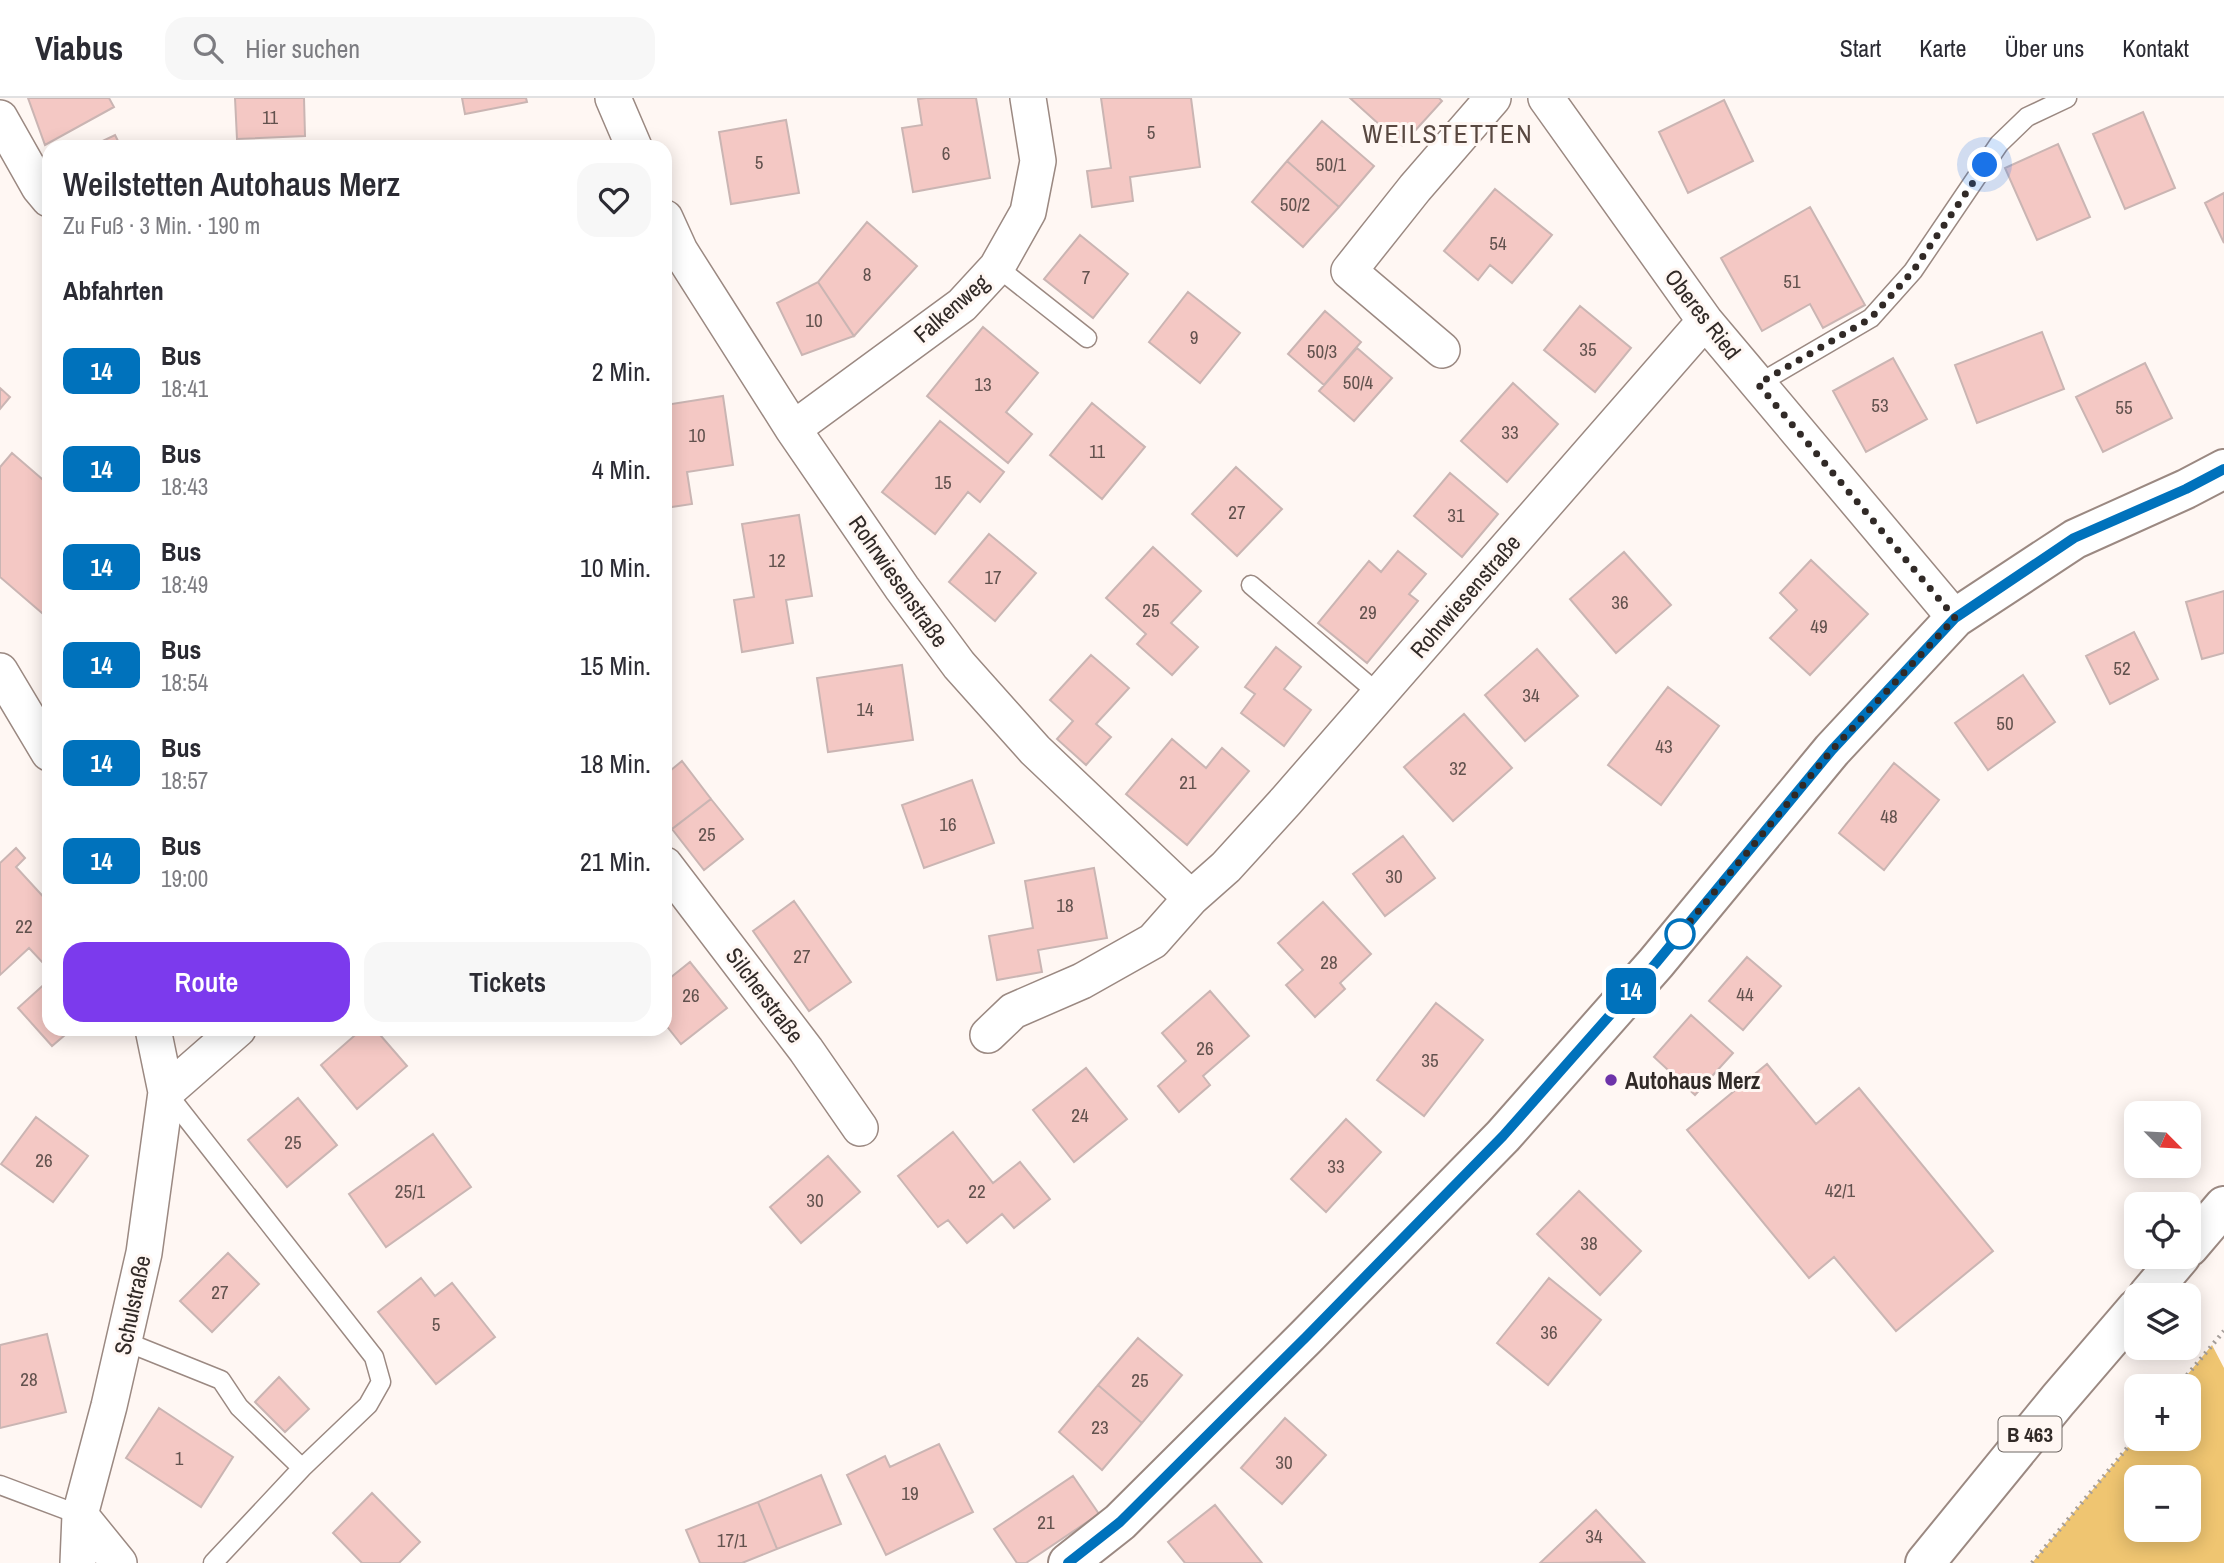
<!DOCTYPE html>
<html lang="de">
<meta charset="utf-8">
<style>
:root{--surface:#fff;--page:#f7f7f7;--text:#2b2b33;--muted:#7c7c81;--line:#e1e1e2;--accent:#7c3aed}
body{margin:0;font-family:"Archivo Narrow",sans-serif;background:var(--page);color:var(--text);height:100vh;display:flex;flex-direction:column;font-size:26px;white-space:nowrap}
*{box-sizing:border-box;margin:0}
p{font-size:23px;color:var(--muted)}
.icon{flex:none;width:38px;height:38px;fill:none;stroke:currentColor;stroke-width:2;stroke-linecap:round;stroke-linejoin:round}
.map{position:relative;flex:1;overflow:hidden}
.panel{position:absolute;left:42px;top:42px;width:630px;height:896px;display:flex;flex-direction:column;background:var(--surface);border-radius:21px;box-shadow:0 4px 18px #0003}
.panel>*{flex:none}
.badge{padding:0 14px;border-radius:10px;font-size:24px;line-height:46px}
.needle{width:46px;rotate:114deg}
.buttons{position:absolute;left:2124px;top:1003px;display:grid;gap:14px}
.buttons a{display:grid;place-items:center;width:77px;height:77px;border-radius:14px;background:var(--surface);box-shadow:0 4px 18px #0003;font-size:35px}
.you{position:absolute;width:35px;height:35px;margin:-18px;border:5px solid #fff;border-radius:50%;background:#1a73e8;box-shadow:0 0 0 10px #1a73e833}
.map>.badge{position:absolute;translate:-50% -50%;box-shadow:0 0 0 4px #fff}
h2{padding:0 21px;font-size:26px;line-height:63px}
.round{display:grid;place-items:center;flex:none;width:74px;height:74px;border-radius:21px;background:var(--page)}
.overview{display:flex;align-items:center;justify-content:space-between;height:119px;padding:0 21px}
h1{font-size:33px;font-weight:600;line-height:52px}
.button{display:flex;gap:14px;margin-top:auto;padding:14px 21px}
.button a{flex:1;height:80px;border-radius:21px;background:var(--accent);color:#fff;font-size:28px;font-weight:600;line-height:80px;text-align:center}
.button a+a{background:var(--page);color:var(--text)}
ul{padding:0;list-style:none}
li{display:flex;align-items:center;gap:21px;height:98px;padding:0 21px}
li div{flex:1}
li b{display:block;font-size:26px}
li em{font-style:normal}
li .badge{min-width:77px;font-weight:700;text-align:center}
header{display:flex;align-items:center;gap:42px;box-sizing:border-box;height:98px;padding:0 35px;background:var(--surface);border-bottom:2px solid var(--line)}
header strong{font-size:33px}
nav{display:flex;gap:38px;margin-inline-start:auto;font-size:24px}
.search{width:490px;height:63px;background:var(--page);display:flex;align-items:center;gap:18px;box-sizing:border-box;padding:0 24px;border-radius:21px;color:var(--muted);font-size:26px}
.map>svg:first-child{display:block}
.green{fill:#efc571;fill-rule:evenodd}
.building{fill:#f4c8c4;stroke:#cab5b3;stroke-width:2}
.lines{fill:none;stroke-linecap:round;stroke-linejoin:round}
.lane-casing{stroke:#9b8982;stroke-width:21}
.street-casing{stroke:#9b8982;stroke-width:38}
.secondary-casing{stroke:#9b8982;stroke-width:42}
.highway-casing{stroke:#9b8982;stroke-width:42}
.path{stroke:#a69f9b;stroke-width:4.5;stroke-dasharray:2 5;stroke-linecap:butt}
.lane{stroke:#fff;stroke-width:18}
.street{stroke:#fff;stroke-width:35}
.secondary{stroke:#fff;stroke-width:38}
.highway{stroke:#fff;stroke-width:38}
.line-casing{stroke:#fff;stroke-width:16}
.line{stroke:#0072bc;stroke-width:10}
.walk{stroke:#312a27;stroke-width:7;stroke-dasharray:0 12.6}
.stop-dot{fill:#fff;stroke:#0072bc;stroke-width:3.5}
.poi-dot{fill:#6d33a9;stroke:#fff7f3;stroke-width:2.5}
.labels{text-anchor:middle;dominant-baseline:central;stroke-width:6;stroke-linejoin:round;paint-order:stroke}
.number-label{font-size:19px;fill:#62524e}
.shield{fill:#fff7f3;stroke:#6f6864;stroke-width:2}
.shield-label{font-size:21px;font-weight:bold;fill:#312a27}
.street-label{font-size:23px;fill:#312a27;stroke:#fff7f3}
.poi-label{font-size:23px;font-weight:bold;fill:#312a27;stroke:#fff7f3;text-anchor:start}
.quarter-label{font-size:26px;letter-spacing:2px;fill:#584841;stroke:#fff7f3}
</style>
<header>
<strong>Viabus</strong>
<div class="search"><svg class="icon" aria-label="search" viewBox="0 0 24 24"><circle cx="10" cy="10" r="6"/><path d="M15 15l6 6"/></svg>Hier suchen</div>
<nav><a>Start</a><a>Karte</a><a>Über uns</a><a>Kontakt</a></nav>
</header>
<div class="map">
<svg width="2224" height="1465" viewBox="0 0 2224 1465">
<rect width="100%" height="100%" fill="#fff7f3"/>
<path class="green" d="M2212,1247L2224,1270V1465H2032L2137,1338V1340H2189V1288H2178ZM2137,1379H2189V1432H2137Z"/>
<path class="building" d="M28,0H109L114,9L45,47Z
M235,0H304L305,38L237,41Z
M462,0H526L527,4L465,16Z
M926,0H976L990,80L913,94L902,30L922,27L918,1Z
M1101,0H1191L1200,69L1130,79L1133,103L1092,109L1087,73L1111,70Z
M1350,0H1439L1442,3L1402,47Z
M1724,2L1753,63L1688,95L1659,34Z
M2143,14L2175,90L2125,111L2093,36Z
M786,22L799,95L731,106L719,34Z
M1322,23L1374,68L1339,109L1287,63Z
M115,37L121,49H90Z
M2058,46L2090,119L2037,142L2005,70Z
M1287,63L1339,109L1303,149L1252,104Z
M1495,91L1552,137L1512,185L1490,167L1478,182L1444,153Z
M2224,95V145L2205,105Z
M1810,109L1865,207L1823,230L1810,206L1762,233L1721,160Z
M867,124L917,168L854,238L818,184Z
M1080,137L1128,176L1093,220L1044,181Z
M818,184L854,238L802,257L777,205Z
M1188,194L1240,235L1200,285L1149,244Z
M1580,208L1631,250L1595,294L1544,252Z
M1325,213L1361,244L1324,287L1288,256Z
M983,229L1038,275L1006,314L1032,336L1008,365L927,298Z
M2042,234L2064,291L1977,325L1955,267Z
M1357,250L1392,280L1354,323L1319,293Z
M1893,260L1927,321L1866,354L1833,293Z
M2145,265L2172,320L2103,354L2076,299Z
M1513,285L1558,326L1507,384L1461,343Z
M0,290L10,299L0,311Z
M723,298L733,367L687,374L692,406L665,410V307Z
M1092,305L1145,349L1102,401L1050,357Z
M940,323L1004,374L980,404L968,394L935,436L882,394Z
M12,355L49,387V521L0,479V369Z
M1236,369L1282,411L1237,458L1192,416Z
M1450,375L1498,416L1462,459L1414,418Z
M799,417L812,498L786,502L793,545L742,554L734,502L754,499L742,426Z
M989,436L1036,475L995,523L949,484Z
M1153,449L1201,493L1171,525L1198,549L1172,577L1137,546L1146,536L1106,500Z
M1398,453L1426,476L1409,496L1418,503L1367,565L1318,525L1369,463L1381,474Z
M1624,454L1671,507L1616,555L1570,501Z
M1811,462L1868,516L1810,577L1770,540L1797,512L1780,495Z
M2224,493V555L2202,561L2186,504Z
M2134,534L2158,581L2110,606L2086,558Z
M1276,549L1301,569L1284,591L1311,612L1284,648L1241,615L1255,596L1245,589Z
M1537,551L1578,598L1525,643L1485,597Z
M1091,557L1129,590L1096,626L1111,639L1086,667L1057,641L1073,623L1050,602Z
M902,567L913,642L828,654L817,580Z
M2023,577L2055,624L1988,672L1955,625Z
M1668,589L1719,628L1661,707L1608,667Z
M1464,616L1512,670L1453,723L1404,669Z
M1172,641L1206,670L1222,650L1249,673L1187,747L1126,696Z
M682,663L711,701L672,731L665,722V677Z
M1894,665L1939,702L1884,772L1839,735Z
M972,682L994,745L924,770L902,707Z
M711,701L743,741L704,772L672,731Z
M1403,738L1435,780L1385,818L1353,776Z
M16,750L25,760L16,769L49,805V860L43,865L29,850L0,877V765Z
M1094,770L1107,840L1038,852L1042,874L997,882L989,838L1033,830L1025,783Z
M794,803L851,884L809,913L753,833Z
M1323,804L1371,856L1340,885L1345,891L1315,919L1286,887L1303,872L1278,845Z
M1747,859L1781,888L1743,932L1709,903Z
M690,864L727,910L681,946L665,926V884Z
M49,882V931H72L52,948L18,910Z
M1210,893L1249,938L1203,978L1210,987L1179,1014L1158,988L1186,963L1162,935Z
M1436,905L1483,942L1424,1018L1377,982Z
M1691,917L1733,955L1695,997L1654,959Z
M362,931H375L407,968L357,1011L321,967Z
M1767,966L1816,1026L1859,990L1993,1153L1896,1233L1834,1159L1809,1180L1687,1032Z
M1086,970L1127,1021L1074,1064L1033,1012Z
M298,1000L337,1047L287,1089L248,1042Z
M36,1019L88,1058L53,1104L1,1066Z
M1346,1021L1381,1054L1326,1114L1291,1081Z
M953,1034L993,1085L1020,1064L1050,1101L1014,1130L1002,1116L967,1145L948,1122L938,1129L898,1078Z
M433,1036L471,1089L386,1149L349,1096Z
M828,1058L860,1094L801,1145L770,1109Z
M1579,1093L1641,1153L1600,1197L1537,1136Z
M228,1155L259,1186L212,1234L180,1203Z
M421,1180L435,1198L452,1185L495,1239L436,1286L378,1214Z
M1549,1180L1601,1222L1548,1287L1497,1245Z
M47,1236L66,1314L0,1330V1247Z
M1138,1240L1182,1277L1142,1325L1098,1287Z
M279,1279L309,1311L285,1334L255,1304Z
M1098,1287L1142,1325L1102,1372L1059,1334Z
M159,1310L233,1359L201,1409L126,1360Z
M1285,1320L1326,1357L1282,1406L1241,1370Z
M939,1346L973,1414L886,1457L847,1377L885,1358L890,1369Z
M821,1377L841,1426L777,1451L758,1404Z
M1073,1378L1099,1416L1026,1465H1017L994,1431Z
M372,1395L420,1444L399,1465H362L333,1435Z
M758,1404L777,1451L742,1465H700L686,1432Z
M1215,1407L1262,1465H1185L1168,1444Z
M1596,1412L1644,1464L1540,1465Z"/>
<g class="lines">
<defs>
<path id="lane" d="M997,169L1087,240
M1758,286L1871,220L1913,173L1999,46L2027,19L2067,0
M1251,487L1380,597
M166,994L374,1259L381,1284L368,1307L302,1370L213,1465
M124,1243L221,1282L239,1309L302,1370
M0,1387L80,1417"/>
<path id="street" d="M613,0L634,49
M1546,0L1705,223L1955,520
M0,20L39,89L49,101
M665,120L680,153L793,331L902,490L959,567L1035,652L1191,800L1226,769L1286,703L1705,223
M1442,252L1349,173L1415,90L1493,0
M793,331L962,207L997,169L1028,114L1038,63L1028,0
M0,573L49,655
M665,767L806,952L860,1030
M988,937L1013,913L1082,883L1153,843L1191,800
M166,994L238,931
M80,1417L119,1465
M78,1465L80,1417L109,1308L144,1155L166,994L153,931"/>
<path id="secondary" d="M1068,1465L1120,1424L1306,1239L1503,1038L1656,865L1832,652L1955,520L2075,441L2186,391L2224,371"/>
<path id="highway" d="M2189,1149L2224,1108
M2148,1197L2181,1158
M1925,1465L2058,1302L2137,1210"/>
</defs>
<use href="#lane" class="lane-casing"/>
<use href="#street" class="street-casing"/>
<use href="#secondary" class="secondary-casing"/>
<use href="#highway" class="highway-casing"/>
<path class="path" d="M2178,1288L2224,1233
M2032,1465L2137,1338"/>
<use href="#lane" class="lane"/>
<use href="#street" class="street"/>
<use href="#secondary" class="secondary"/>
<use href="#highway" class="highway"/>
</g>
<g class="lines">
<defs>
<path id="line" d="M1068,1465L1120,1424L1306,1239L1503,1038L1656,865L1832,652L1955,520L2074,440L2186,391L2224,371"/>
</defs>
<use href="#line" class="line-casing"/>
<use href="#line" class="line"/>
<path class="walk" d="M1680,836L1673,844L1832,652L1955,520L1758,286L1871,220L1913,173L1985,67"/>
</g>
<circle class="stop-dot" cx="1680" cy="836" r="14"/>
<circle class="poi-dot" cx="1611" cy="982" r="7"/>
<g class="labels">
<g class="number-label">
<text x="270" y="19">11</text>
<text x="1151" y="34">5</text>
<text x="946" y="55">6</text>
<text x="759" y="64">5</text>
<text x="1331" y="66">50/1</text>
<text x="1295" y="106">50/2</text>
<text x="1498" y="145">54</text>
<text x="867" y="176">8</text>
<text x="1086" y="179">7</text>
<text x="1792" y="183">51</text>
<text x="814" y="222">10</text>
<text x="1194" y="239">9</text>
<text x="1588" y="251">35</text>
<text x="1322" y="253">50/3</text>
<text x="1358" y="284">50/4</text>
<text x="983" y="286">13</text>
<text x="1880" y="307">53</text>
<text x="2124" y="309">55</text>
<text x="1510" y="334">33</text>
<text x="697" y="337">10</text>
<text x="1097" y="353">11</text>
<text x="943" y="384">15</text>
<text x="1237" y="414">27</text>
<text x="1456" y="417">31</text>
<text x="777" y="462">12</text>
<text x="993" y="479">17</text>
<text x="1620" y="504">36</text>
<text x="1151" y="512">25</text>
<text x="1368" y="514">29</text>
<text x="1819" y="528">49</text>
<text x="2122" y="570">52</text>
<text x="1531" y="597">34</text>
<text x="865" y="611">14</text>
<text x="2005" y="625">50</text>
<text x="1664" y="648">43</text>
<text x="1458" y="670">32</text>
<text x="1188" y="684">21</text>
<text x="1889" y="718">48</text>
<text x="948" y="726">16</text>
<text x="707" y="736">25</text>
<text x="1394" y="778">30</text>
<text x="1065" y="807">18</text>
<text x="24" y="828">22</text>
<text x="802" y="858">27</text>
<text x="1329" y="864">28</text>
<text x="1745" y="896">44</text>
<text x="691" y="897">26</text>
<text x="1205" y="950">26</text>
<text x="1430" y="962">35</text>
<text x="1080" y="1017">24</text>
<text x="293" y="1044">25</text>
<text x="44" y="1062">26</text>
<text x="1336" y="1068">33</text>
<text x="1840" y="1092">42/1</text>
<text x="410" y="1093">25/1</text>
<text x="977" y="1093">22</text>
<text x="815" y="1102">30</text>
<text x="1589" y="1145">38</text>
<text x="220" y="1194">27</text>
<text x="436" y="1226">5</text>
<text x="1549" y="1234">36</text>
<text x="29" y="1281">28</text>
<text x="1140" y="1282">25</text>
<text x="1100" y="1329">23</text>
<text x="179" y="1360">1</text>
<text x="1284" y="1364">30</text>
<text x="910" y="1395">19</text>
<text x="1046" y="1424">21</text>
<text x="1594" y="1438">34</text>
<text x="732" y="1442">17/1</text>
</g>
<rect class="shield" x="1998.5" y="1318.5" width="63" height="35" rx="5"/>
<g class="shield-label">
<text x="2030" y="1336">B 463</text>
</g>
<g class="street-label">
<text transform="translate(951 210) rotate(-41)">Falkenweg</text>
<text transform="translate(1703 216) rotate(52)">Oberes Ried</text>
<text transform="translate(899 483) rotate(55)">Rohrwiesenstraße</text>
<text transform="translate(1465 498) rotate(-49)">Rohrwiesenstraße</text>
<text transform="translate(765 897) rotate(53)">Silcherstraße</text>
<text transform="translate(132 1207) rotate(-78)">Schulstraße</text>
</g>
<g class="poi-label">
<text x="1625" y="982">Autohaus Merz</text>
</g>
<g class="quarter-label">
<text x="1448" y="35">WEILSTETTEN</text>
</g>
</g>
</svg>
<div class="buttons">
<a><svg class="needle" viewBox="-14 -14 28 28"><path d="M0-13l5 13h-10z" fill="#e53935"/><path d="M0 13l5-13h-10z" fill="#7c7c81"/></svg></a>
<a><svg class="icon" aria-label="locate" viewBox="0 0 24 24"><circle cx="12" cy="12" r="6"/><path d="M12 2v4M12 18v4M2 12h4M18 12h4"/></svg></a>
<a><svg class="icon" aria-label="layers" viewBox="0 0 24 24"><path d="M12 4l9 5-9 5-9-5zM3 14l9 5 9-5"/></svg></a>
<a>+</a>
<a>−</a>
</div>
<div class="you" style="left:1985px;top:67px"></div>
<b class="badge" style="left:1631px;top:893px;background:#0072bc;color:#fff">14</b>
<section class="panel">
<div class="overview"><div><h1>Weilstetten Autohaus Merz</h1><p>Zu Fuß · 3 Min. · 190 m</p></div><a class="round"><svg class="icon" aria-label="heart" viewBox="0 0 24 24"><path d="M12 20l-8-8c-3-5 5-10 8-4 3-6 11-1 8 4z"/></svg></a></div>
<h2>Abfahrten</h2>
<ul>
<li><span class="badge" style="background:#0072bc;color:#fff">14</span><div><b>Bus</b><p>18:41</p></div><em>2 Min.</em></li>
<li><span class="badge" style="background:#0072bc;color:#fff">14</span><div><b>Bus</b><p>18:43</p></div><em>4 Min.</em></li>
<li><span class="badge" style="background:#0072bc;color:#fff">14</span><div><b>Bus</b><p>18:49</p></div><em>10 Min.</em></li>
<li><span class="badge" style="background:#0072bc;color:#fff">14</span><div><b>Bus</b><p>18:54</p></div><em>15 Min.</em></li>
<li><span class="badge" style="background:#0072bc;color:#fff">14</span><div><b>Bus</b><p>18:57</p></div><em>18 Min.</em></li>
<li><span class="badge" style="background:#0072bc;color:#fff">14</span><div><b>Bus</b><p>19:00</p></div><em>21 Min.</em></li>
</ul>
<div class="button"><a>Route</a><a>Tickets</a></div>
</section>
</div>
